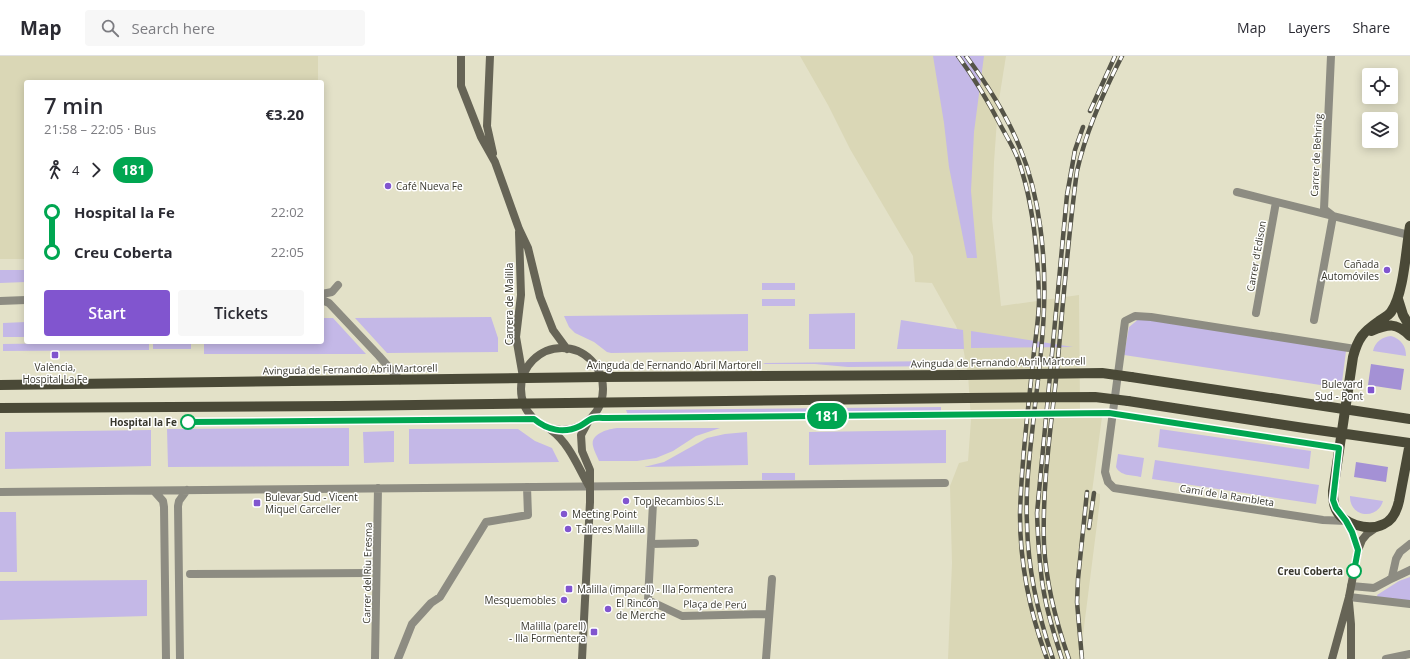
<!DOCTYPE html>
<meta charset="utf-8">
<style>
:root{--surface:#fff;--page:#f7f7f7;--text:#2b2b33;--muted:#7c7c81;--line:#e1e1e2;--accent:#8155cf}
body{margin:0;font-family:"Open Sans",sans-serif;background:var(--page);color:var(--text);height:100vh;display:flex;flex-direction:column;font-size:15px;white-space:nowrap}
*{box-sizing:border-box;margin:0}
p{font-size:13px;color:var(--muted)}
.icon{flex:none;width:22px;height:22px;fill:none;stroke:currentColor;stroke-width:2;stroke-linecap:round;stroke-linejoin:round}
.map{position:relative;flex:1;overflow:hidden}
.details{position:absolute;left:24px;top:24px;width:300px;height:264px;display:flex;flex-direction:column;background:var(--surface);border-radius:4px;box-shadow:0 2px 10px #0003}
.details>*{flex:none}
.badge{padding:0 8px;border-radius:13px;font-size:14px;line-height:26px}
.controls{position:absolute;left:1362px;top:12px;display:grid;gap:8px}
.controls a{display:grid;place-items:center;width:36px;height:36px;border-radius:4px;background:var(--surface);box-shadow:0 2px 10px #0003;font-size:20px}
.map>.badge{position:absolute;translate:-50% -50%;box-shadow:0 0 0 2px #fff}
.legs{display:flex;align-items:center;gap:6px;height:44px;padding:0 20px;font-size:13px}
.legs p{margin-inline-start:auto}
.summary{display:flex;align-items:center;justify-content:space-between;height:68px;padding:0 20px}
h1{font-size:22px;font-weight:600;line-height:30px}
.button{display:flex;gap:8px;margin-top:auto;padding:8px 20px}
.button a{flex:1;height:46px;border-radius:4px;background:var(--accent);color:#fff;font-size:16px;font-weight:600;line-height:46px;text-align:center}
.button a+a{background:var(--page);color:var(--text)}
ul{padding:0 20px;list-style:none}
li{display:flex;align-items:center;gap:14px;height:40px;font-size:15px}
li i{display:grid;place-items:center;width:6px;height:100%;margin:0 5px;background:currentColor}
li i::after{content:'';width:10px;height:10px;margin:-5px;border:3px solid;border-radius:50%;background:var(--surface)}
li p{margin-inline-start:auto}
li:first-child i{background:linear-gradient(#0000 50%,currentColor 0)}
li:last-child i{background:linear-gradient(currentColor 50%,#0000 0)}
header{display:flex;align-items:center;gap:24px;box-sizing:border-box;height:56px;padding:0 20px;background:var(--surface);border-bottom:1px solid var(--line)}
header strong{font-size:19px}
nav{display:flex;gap:22px;margin-inline-start:auto;font-size:14px}
.search{width:280px;height:36px;background:var(--page);display:flex;align-items:center;gap:10px;box-sizing:border-box;padding:0 14px;border-radius:4px;color:var(--muted);font-size:15px}
.map>svg:first-child{display:block}
.built{fill:#dad7b6}
.green{fill:#c4b8e7}
.water{fill:#a491d5}
.lines{fill:none;stroke-linecap:round;stroke-linejoin:round}
.street{stroke:#8d8c82;stroke-width:8}
.secondary{stroke:#666456;stroke-width:8}
.primary{stroke:#4a4937;stroke-width:10}
.rail-casing{stroke:#555448;stroke-width:4.5}
.rail{stroke:#fff;stroke-width:3;stroke-dasharray:9;stroke-linecap:butt}
.primary-bridge{stroke:#4a4937;stroke-width:10}
.line-1-casing{stroke:#fff;stroke-width:9}
.line-1{stroke:#00a651;stroke-width:6}
.poi-dot{fill:#8155cf;stroke:#fff;stroke-width:1.5}
.stop-1-dot{fill:#fff;stroke:#00a651;stroke-width:2}
.labels{text-anchor:middle;dominant-baseline:central;stroke-width:3;stroke-linejoin:round;paint-order:stroke}
.street-label{font-size:10px;fill:#38372d;stroke:#fff}
.poi-label{font-size:10px;fill:#38372d;stroke:#fff;text-anchor:start}
.stop-label{font-size:10px;font-weight:bold;fill:#38372d;stroke:#fff;text-anchor:end}
</style>
<header>
<strong>Map</strong>
<div class="search"><svg class="icon" aria-label="search" viewBox="0 0 24 24"><circle cx="10" cy="10" r="6"/><path d="M15 15l6 6"/></svg>Search here</div>
<nav><a>Map</a><a>Layers</a><a>Share</a></nav>
</header>
<div class="map">
<svg width="1410" height="603" viewBox="0 0 1410 603">
<rect width="100%" height="100%" fill="#e3e1c8"/>
<path class="built" d="M0,0H318V26H26V203H0Z
M800,0H1006L998,50L994,106L992,162L1001,250L1079,239L1080,353H1103L1092,436L1100,438V444L1080,603H948L952,507L950,430L959,407L968,405L971,364L968,318L962,286L956,270L932,227L915,226L913,200L850,93L828,49Z"/>
<path class="green" d="M933,0H984L974,76L971,135L977,202H967L949,111L944,67Z
M0,214H26V226L0,227Z
M762,227H795V234H762Z
M762,243H795V250H762Z
M855,257V293H809V258Z
M748,258V295L611,297L607,296L594,286L575,277L569,271L564,260Z
M491,261L498,282V296L387,297L355,262Z
M322,262H333L366,298H204V286H322Z
M1140,262L1346,295L1342,326L1340,332L1124,299L1129,271Z
M901,264L963,274L964,293H897Z
M26,266V281H3V267Z
M971,275L1073,291L971,292Z
M1391,280C1401,283 1406,290 1406,300L1373,295C1375,286 1382,281 1391,280Z
M149,286V294L3,295V288Z
M153,286H191V293H153Z
M942,305V310L848,311L815,308H763L765,307Z
M941,351V355L628,359L626,354Z
M349,372V410L168,411L167,373Z
M617,372H720L696,380L673,395L656,402L637,405H599C597,400 594,395 593,390C590,378 608,373 617,372Z
M409,373H518L535,385L552,392L559,406L409,408Z
M1160,373L1311,395L1309,413L1158,391Z
M151,374V410L5,413V376Z
M946,374V407L809,409V376Z
M394,375V406L364,407L363,376Z
M747,376L748,409L644,411L664,406L707,382L725,378Z
M1118,398L1144,402L1141,421C1132,419 1120,420 1116,411Z
M1155,404L1319,429L1316,448L1152,423Z
M762,417H795V424H762Z
M1350,440L1383,445C1377,465 1349,461 1350,440Z
M0,456H16L17,516H0Z
M1410,521V545L1378,542L1377,539L1399,525Z
M147,524V560L0,564V525Z"/>
<path class="water" d="M1371,308L1404,313L1401,334L1368,329Z
M1356,406L1388,411L1386,426L1354,421Z"/>
<g class="lines">
<path class="street" d="M1237,136L1409,179
M322,238L332,236L338,229
M322,244L329,247L379,300L400,324
M0,245L26,244
M1256,257L1276,146
M1314,264L1333,160L1324,153L1331,0
M154,435L163,445L164,451L166,603
M0,436L945,427
M653,447L648,544L682,560L769,558
M1346,465L1323,464L1114,432L1108,426L1105,416L1125,265L1135,260L1151,261L1355,293
M651,488L695,487
M190,518L367,517
M1389,524L1410,514
M1351,530L1374,532L1389,524L1392,521L1396,503L1400,496L1410,488
M1349,541L1410,548
M180,603L178,450L179,445L187,434
M375,603L378,432
M398,603L412,568L431,547L440,541L486,466L528,459L527,431
M766,603L772,523
M1386,603L1410,598"/>
<path class="secondary" d="M461,0V30L481,81L495,106L519,173L528,192L540,241L553,274L567,293
M490,0L487,70L493,97
M519,176L521,239L516,281L523,321
M521 333a41 41 0 1 1 82 0a41 41 0 1 1-82 0Z
M551,374C569,387 578,411 589,430
M1346,465L1352,476L1358,494
M1349,546L1351,568V603
M582,603L590,446V414L582,395L581,379L588,366
M1332,603L1349,541L1358,494L1362,484L1367,478L1377,471"/>
<path class="primary" d="M1410,170C1406,192 1404,238 1391,256C1388,260 1383,262 1379,265C1363,276 1358,282 1353,301L1333,435C1333,441 1333,446 1335,451C1341,468 1368,476 1384,468C1393,464 1397,454 1399,445L1410,387
M1398,243L1403,259L1410,271
M1371,275C1389,268 1396,266 1410,280
M1131,321L1410,363
M0,329L601,321L964,319
M1128,345L1304,372L1410,387
M0,352L340,350L967,342"/>
<defs>
<path id="rail" d="M958,0C975,23 989,47 1002,72C1008,83 1015,94 1019,106C1034,150 1038,197 1039,243C1039,263 1035,284 1033,305C1028,356 1021,407 1020,459C1020,508 1030,557 1047,603
M966,0C987,28 1007,60 1020,92C1040,140 1046,201 1044,252C1043,285 1039,317 1035,349C1031,389 1025,429 1027,468C1028,515 1038,559 1053,603
M1090,55L1115,0
M1089,472L1094,437
M1062,603C1055,581 1048,560 1044,537C1039,511 1038,484 1037,457L1067,139L1075,94L1083,71
M1069,603C1056,566 1046,528 1044,488C1042,430 1051,371 1057,314C1063,248 1068,181 1077,115C1086,75 1103,37 1122,0
M1082,603L1077,546L1078,523L1087,436"/>
</defs>
<use href="#rail" class="rail-casing"/>
<use href="#rail" class="rail"/>
<path class="primary-bridge" d="M964,319L1102,317L1131,321
M967,342L1095,341L1128,345"/>
</g>
<g class="lines">
<defs>
<path id="line-1" d="M188,366L534,363C547,374 564,378 580,370C584,368 587,365 591,363C595,361 602,362 606,362L1109,357L1339,392L1333,444L1336,452L1346,465L1352,476L1358,494L1354,515"/>
</defs>
<use href="#line-1" class="line-1-casing"/>
<use href="#line-1" class="line-1"/>
</g>
<g class="poi-dot">
<circle cx="388" cy="130" r="4"/>
<circle cx="1387" cy="214" r="4"/>
<rect x="51" y="295" width="8" height="8" rx="2"/>
<rect x="1367" y="330" width="8" height="8" rx="2"/>
<circle cx="626" cy="445" r="4"/>
<rect x="253" y="443" width="8" height="8" rx="2"/>
<circle cx="564" cy="458" r="4"/>
<circle cx="568" cy="473" r="4"/>
<rect x="565" y="529" width="8" height="8" rx="2"/>
<circle cx="564" cy="544" r="4"/>
<circle cx="608" cy="553" r="4"/>
<rect x="590" y="572" width="8" height="8" rx="2"/>
</g>
<g class="stop-1-dot">
<circle cx="188" cy="366" r="7"/>
<circle cx="1354" cy="515" r="7"/>
</g>
<g class="labels">
<g class="street-label">
<text transform="translate(1316 99) rotate(-87)">Carrer de Behring</text>
<text transform="translate(1256 200) rotate(-80)">Carrer d'Edison</text>
<text transform="translate(509 248) rotate(-90)">Carrera de Malilla</text>
<text transform="translate(998 306) rotate(-1)">Avinguda de Fernando Abril Martorell</text>
<text x="674" y="309">Avinguda de Fernando Abril Martorell</text>
<text transform="translate(350 313) rotate(-1)">Avinguda de Fernando Abril Martorell</text>
<text transform="translate(1227 439) rotate(9)">Camí de la Rambleta</text>
<text transform="translate(367 517) rotate(-89)">Carrer del Riu Eresma</text>
<text transform="translate(715 548) rotate(1)">Plaça de Perú</text>
</g>
<g class="poi-label">
<text x="396" y="130">Café Nueva Fe</text>
<text x="1379" y="208" text-anchor="end">Cañada<tspan x="1379" dy="12">Automóviles</tspan></text>
<text x="55" y="311" text-anchor="middle">València,<tspan x="55" dy="12">Hospital La Fe</tspan></text>
<text x="1363" y="328" text-anchor="end">Bulevard<tspan x="1363" dy="12">Sud - Pont</tspan></text>
<text x="265" y="441">Bulevar Sud - Vicent<tspan x="265" dy="12">Miquel Carceller</tspan></text>
<text x="634" y="445">Top Recambios S.L.</text>
<text x="572" y="458">Meeting Point</text>
<text x="576" y="473">Talleres Malilla</text>
<text x="577" y="533">Malilla (imparell) - Illa Formentera</text>
<text x="556" y="544" text-anchor="end">Mesquemobles</text>
<text x="616" y="547">El Rincón<tspan x="616" dy="12">de Merche</tspan></text>
<text x="586" y="570" text-anchor="end">Malilla (parell)<tspan x="586" dy="12">- Illa Formentera</tspan></text>
</g>
<g class="stop-label">
<text x="177" y="366">Hospital la Fe</text>
<text x="1343" y="515">Creu Coberta</text>
</g>
</g>
</svg>
<div class="controls">
<a><svg class="icon" aria-label="locate" viewBox="0 0 24 24"><circle cx="12" cy="12" r="6"/><path d="M12 2v4M12 18v4M2 12h4M18 12h4"/></svg></a>
<a><svg class="icon" aria-label="layers" viewBox="0 0 24 24"><path d="M12 4l9 5-9 5-9-5zM3 14l9 5 9-5"/></svg></a>
</div>
<b class="badge" style="left:827px;top:360px;background:#00a651;color:#fff">181</b>
<section class="details">
<div class="summary"><div><h1>7 min</h1><p>21:58 – 22:05 · Bus</p></div><b>€3.20</b></div>
<div class="legs"><svg class="icon" aria-label="walk" viewBox="0 0 24 24"><circle cx="13" cy="4" r="2"/><path d="M13 8l-2 6 4 7M11 14l-3 7M7 12l3-4h3l4 4"/></svg>4<svg class="icon" aria-label="forward" viewBox="0 0 24 24"><path d="M9 5l7 7-7 7"/></svg><b class="badge" style="background:#00a651;color:#fff">181</b></div>
<ul>
<li><i style="color:#00a651"></i><b>Hospital la Fe</b><p>22:02</p></li>
<li><i style="color:#00a651"></i><b>Creu Coberta</b><p>22:05</p></li>
</ul>
<div class="button"><a>Start</a><a>Tickets</a></div>
</section>
</div>
